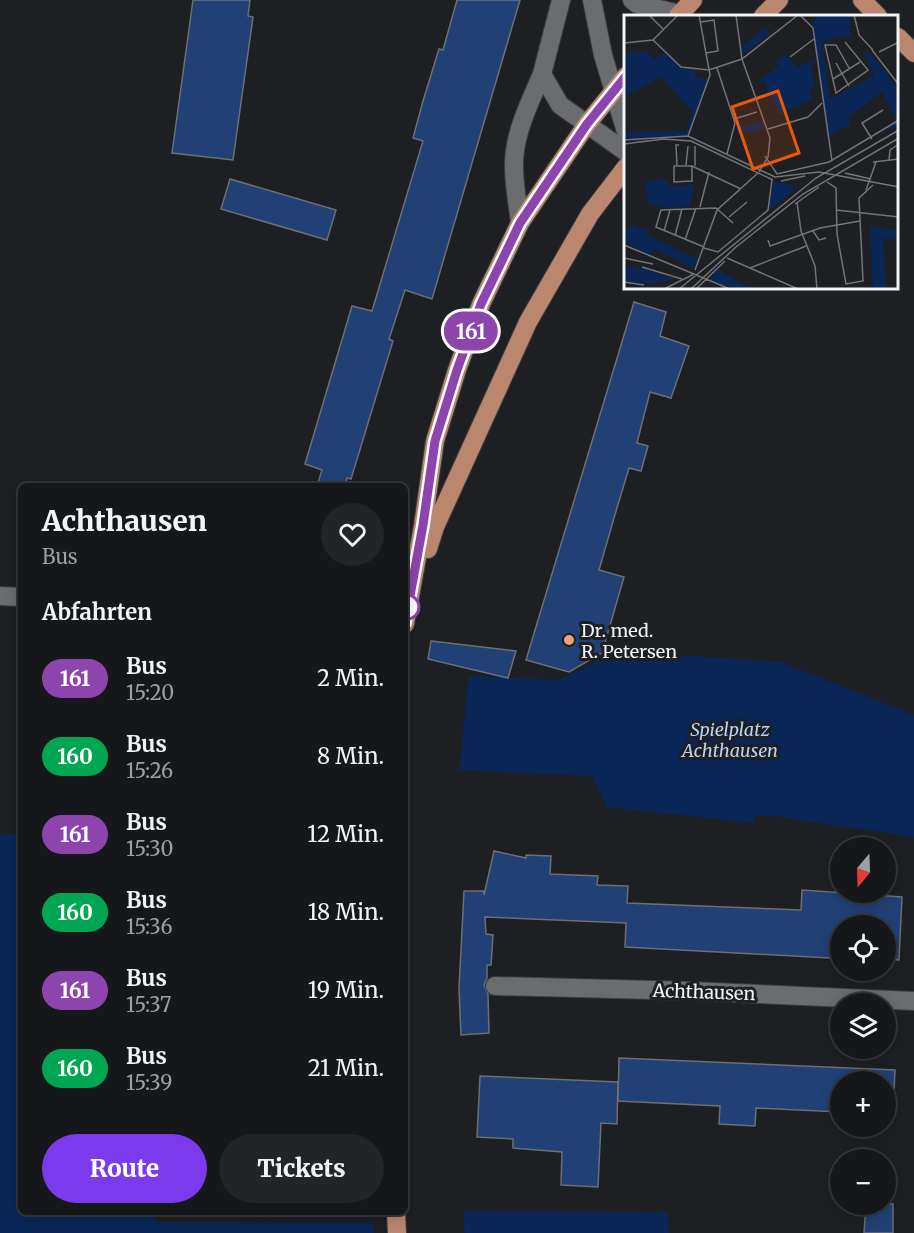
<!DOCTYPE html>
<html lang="de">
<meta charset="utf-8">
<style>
:root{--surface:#16171a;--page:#232427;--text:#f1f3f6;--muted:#9e9fa2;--line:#353639;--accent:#7c3aed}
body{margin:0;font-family:Merriweather,serif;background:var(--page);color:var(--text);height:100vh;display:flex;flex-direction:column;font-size:22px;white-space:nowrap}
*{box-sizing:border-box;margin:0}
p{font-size:20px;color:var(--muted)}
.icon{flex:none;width:33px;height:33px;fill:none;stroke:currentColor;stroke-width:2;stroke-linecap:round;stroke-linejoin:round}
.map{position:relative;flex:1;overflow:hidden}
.details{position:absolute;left:18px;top:483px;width:390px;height:732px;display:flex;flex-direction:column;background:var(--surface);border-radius:9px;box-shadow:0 3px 15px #0003,0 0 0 2px var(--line)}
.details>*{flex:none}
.badge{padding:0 12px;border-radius:20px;font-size:21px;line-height:39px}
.needle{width:39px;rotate:199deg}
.buttons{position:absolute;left:830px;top:837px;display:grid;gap:12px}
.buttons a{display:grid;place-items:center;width:66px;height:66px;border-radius:50%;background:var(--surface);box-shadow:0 3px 15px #0003,0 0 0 2px var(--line);font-size:30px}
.map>.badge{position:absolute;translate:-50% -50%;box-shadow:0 0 0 3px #fff}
h2{padding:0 24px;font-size:22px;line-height:54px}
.round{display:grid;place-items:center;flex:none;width:63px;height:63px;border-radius:32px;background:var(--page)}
.summary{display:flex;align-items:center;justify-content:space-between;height:102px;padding:0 24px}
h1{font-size:28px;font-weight:800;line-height:45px}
.button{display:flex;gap:12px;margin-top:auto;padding:12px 24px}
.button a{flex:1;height:69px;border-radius:36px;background:var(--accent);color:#fff;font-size:24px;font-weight:800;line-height:69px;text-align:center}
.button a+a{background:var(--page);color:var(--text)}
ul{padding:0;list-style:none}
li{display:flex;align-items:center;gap:18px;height:78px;padding:0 24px}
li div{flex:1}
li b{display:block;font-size:22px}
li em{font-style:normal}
li .badge{min-width:66px;font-weight:700;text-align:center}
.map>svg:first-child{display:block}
.green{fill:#0a2656}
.building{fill:#204076;stroke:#6d6f73;stroke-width:1.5}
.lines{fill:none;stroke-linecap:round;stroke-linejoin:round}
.minor-casing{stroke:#3b3d3f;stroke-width:20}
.major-casing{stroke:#3b3d3f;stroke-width:20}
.minor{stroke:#6a6c70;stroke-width:18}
.major{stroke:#bb866e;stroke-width:18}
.line-casing{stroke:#fff;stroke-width:14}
.line{stroke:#8e44ad;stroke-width:9}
.stop-dot{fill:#fff;stroke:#8e44ad;stroke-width:3}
.poi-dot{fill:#f1a17c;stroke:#1d1f22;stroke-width:2}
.labels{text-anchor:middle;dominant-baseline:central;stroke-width:6;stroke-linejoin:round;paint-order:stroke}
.poi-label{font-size:18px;fill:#f2f4f6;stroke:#1d1f22;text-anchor:start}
.park-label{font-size:18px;font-style:italic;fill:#bcd1f3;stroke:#1d1f22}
.street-label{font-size:18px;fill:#f2f4f6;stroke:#1d1f22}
.inset-road{fill:none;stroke:#727477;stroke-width:1.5}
.view{fill:#e8590c;fill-opacity:0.15;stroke:#e8590c;stroke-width:3}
.inset-edge{fill:none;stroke:#f2f4f6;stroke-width:3}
</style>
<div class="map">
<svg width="914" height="1233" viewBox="0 0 914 1233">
<rect width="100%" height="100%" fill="#1d1f22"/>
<path class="green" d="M618,651L781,662L914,715V837L774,816H756L754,823L607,807L592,776L459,770L469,676L559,680Z
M21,833V1212H155L156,1222L373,1223L374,1233H0V835Z
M463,1211L667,1212L669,1233H465Z"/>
<path class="building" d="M193,0H250L248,16L253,17L233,160L172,153Z
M457,0H520L432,299L405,290L389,339L393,341L351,479L347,478L345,486H317L322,470L305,464L352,306L372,311L423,141L413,138L423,101L439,49L443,50Z
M230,179L336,210L327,240L221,209Z
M634,302L666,312L660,336L689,346L671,398L650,392L637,443L648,446L641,471L629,468L614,518L599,570L624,577L602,653L569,672L526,660Z
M431,641L516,651L508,678L428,659Z
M494,851L526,858V855L551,856L550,874L598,876L597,885L628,886L627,903L801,910L802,890L902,897L899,960L885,959V926H840V957L830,958L625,947L626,923L485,917L486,934L493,935L491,965H487V978L484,985L488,994L489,1033L461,1035L459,989L464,891H484V895Z
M619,1058L895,1070L893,1114H885V1082H840V1112L756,1108L755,1126L719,1124L720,1106L618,1101Z
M480,1076L618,1082L617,1124L601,1123L598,1187L561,1185L562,1152L513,1148V1139L477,1137Z
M866,1204H893V1233H864Z"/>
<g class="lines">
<defs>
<path id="minor" d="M561,0L542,74L560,105L626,152
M592,0L603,55L626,132
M632,0L637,4L680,14
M520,223C518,205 514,186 514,167C513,135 530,102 542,74
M0,596L21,597
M495,986L692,991L914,1001"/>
<path id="major" d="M862,0L878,16
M678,16L693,0
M763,16L779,0
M898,37L914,53
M428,549L435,527L528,322L590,214L626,167
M405,624L423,525L435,441L457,370L481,304L520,223L587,124L626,76
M396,1212L397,1233"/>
</defs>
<use href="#minor" class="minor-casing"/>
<use href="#major" class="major-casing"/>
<use href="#minor" class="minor"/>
<use href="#major" class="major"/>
</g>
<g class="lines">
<defs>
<path id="line" d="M405,623L423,525L435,441L457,370L481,304L520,223L587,124L626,76"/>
</defs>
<use href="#line" class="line-casing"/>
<use href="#line" class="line"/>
</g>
<circle class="stop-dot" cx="407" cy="607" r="12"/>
<circle class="poi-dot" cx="569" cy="640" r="6"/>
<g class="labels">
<g class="poi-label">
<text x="581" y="630">Dr. med.<tspan x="581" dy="21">R. Petersen</tspan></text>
</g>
<g class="park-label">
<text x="730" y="729">Spielplatz<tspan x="730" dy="21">Achthausen</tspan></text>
</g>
<g class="street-label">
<text transform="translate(704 992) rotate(2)">Achthausen</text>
</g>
</g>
<g transform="translate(624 15)">
<rect width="274" height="274" fill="#1d1f22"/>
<path d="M194,0H226L228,10H225L227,21H210L211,24L198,27L206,84L250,61L240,37H245L274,73V111L260,116L273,106L258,77L224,102L227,109L204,121L188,8ZM142,13L146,19L119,39L118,31ZM5,37H24L29,44L41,39L59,53L71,55V63L84,64L64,121L0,125V117L62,116L69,97L37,62L0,82V39ZM161,39L173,52L192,44L187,49L190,72L185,74L189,84L155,99L146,79L135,83L134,80L144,76L140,66L132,68L155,51L152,47ZM139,107L140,112L133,116L113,118V112ZM41,164L46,171L70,170L66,192L40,193L24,188L21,167ZM149,167L168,169L170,175L144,196ZM10,209L16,215L24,212L23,220L74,244L69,254L31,234L27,240L0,228V217ZM246,211L274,215V225L259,223L262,274H249ZM0,251L19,254L52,264L27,269L1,266ZM94,254L118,270L137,274H112L85,265Z" fill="#0a2656"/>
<path class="inset-road" d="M25,0L40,15M112,0L118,44L146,123L144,142L135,157M176,0L189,13L208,146M230,0L235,20L249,35M77,7L90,5L94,36L82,38M29,25L57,52L85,55L118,44L174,0M221,27L244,55L212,78L201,30H212L225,53M0,28L29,25L54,0M248,35L275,70M255,37L275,27M166,42L190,24M212,48L225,71M93,53L111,108L103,139M209,64L236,47M110,104L133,97M144,114L184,102L198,88M64,121L86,60L75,0M248,124L238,108L259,95M0,125L64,121L151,162L195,157L275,172M0,129L40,124L67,126L149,165M71,131V151M141,141L153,159L205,147L275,105M265,145L266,135L275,129M249,147L275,144M53,150L52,130H55M62,150L64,131M68,151V166L50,167V151H68L117,174M221,158L247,164M157,166L181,161M203,167L212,173L213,219L222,269L239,266L235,183L249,170M242,175L252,147M173,187L177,216L191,251L193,274M171,189L195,172M76,192L85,157M212,195L275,202M105,202L123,187M40,216L46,195M189,216L195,225L202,223M51,221L58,194M61,225L72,193M144,225L146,231L196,213L236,206M0,230L106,274M80,232L32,212L37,195L92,193L109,208M80,233L94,237L144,195L148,165M0,243L29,249M103,243L174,274M18,252L58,264M126,253L182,231M71,255L93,195L134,158M0,267L20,270M40,274L70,259M55,274L192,163L275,115M67,274L112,232L179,179L275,123M72,274L101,246"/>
<path class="view" d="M154,76L175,138L129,154L108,92Z"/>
<rect width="274" height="274" class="inset-edge"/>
</g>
</svg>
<div class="buttons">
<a><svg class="needle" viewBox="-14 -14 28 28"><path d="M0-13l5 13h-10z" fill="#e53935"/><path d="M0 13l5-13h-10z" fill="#9e9fa2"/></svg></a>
<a><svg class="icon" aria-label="locate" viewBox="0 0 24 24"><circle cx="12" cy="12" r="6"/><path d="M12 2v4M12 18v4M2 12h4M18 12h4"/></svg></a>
<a><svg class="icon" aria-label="layers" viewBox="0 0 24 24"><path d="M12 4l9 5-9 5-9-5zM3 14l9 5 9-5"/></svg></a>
<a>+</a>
<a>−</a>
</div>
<b class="badge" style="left:471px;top:331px;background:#8e44ad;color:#fff">161</b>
<section class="details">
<div class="summary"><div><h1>Achthausen</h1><p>Bus</p></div><a class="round"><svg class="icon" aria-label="heart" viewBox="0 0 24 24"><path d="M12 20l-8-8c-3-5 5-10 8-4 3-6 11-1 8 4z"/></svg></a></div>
<h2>Abfahrten</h2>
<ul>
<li><span class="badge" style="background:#8e44ad;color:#fff">161</span><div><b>Bus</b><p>15:20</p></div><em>2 Min.</em></li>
<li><span class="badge" style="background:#00a651;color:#fff">160</span><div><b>Bus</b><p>15:26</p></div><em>8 Min.</em></li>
<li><span class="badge" style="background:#8e44ad;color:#fff">161</span><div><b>Bus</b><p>15:30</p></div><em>12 Min.</em></li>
<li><span class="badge" style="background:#00a651;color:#fff">160</span><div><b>Bus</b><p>15:36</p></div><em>18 Min.</em></li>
<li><span class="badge" style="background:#8e44ad;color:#fff">161</span><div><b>Bus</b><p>15:37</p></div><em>19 Min.</em></li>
<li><span class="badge" style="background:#00a651;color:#fff">160</span><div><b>Bus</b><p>15:39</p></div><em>21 Min.</em></li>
</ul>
<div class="button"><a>Route</a><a>Tickets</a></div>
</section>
</div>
